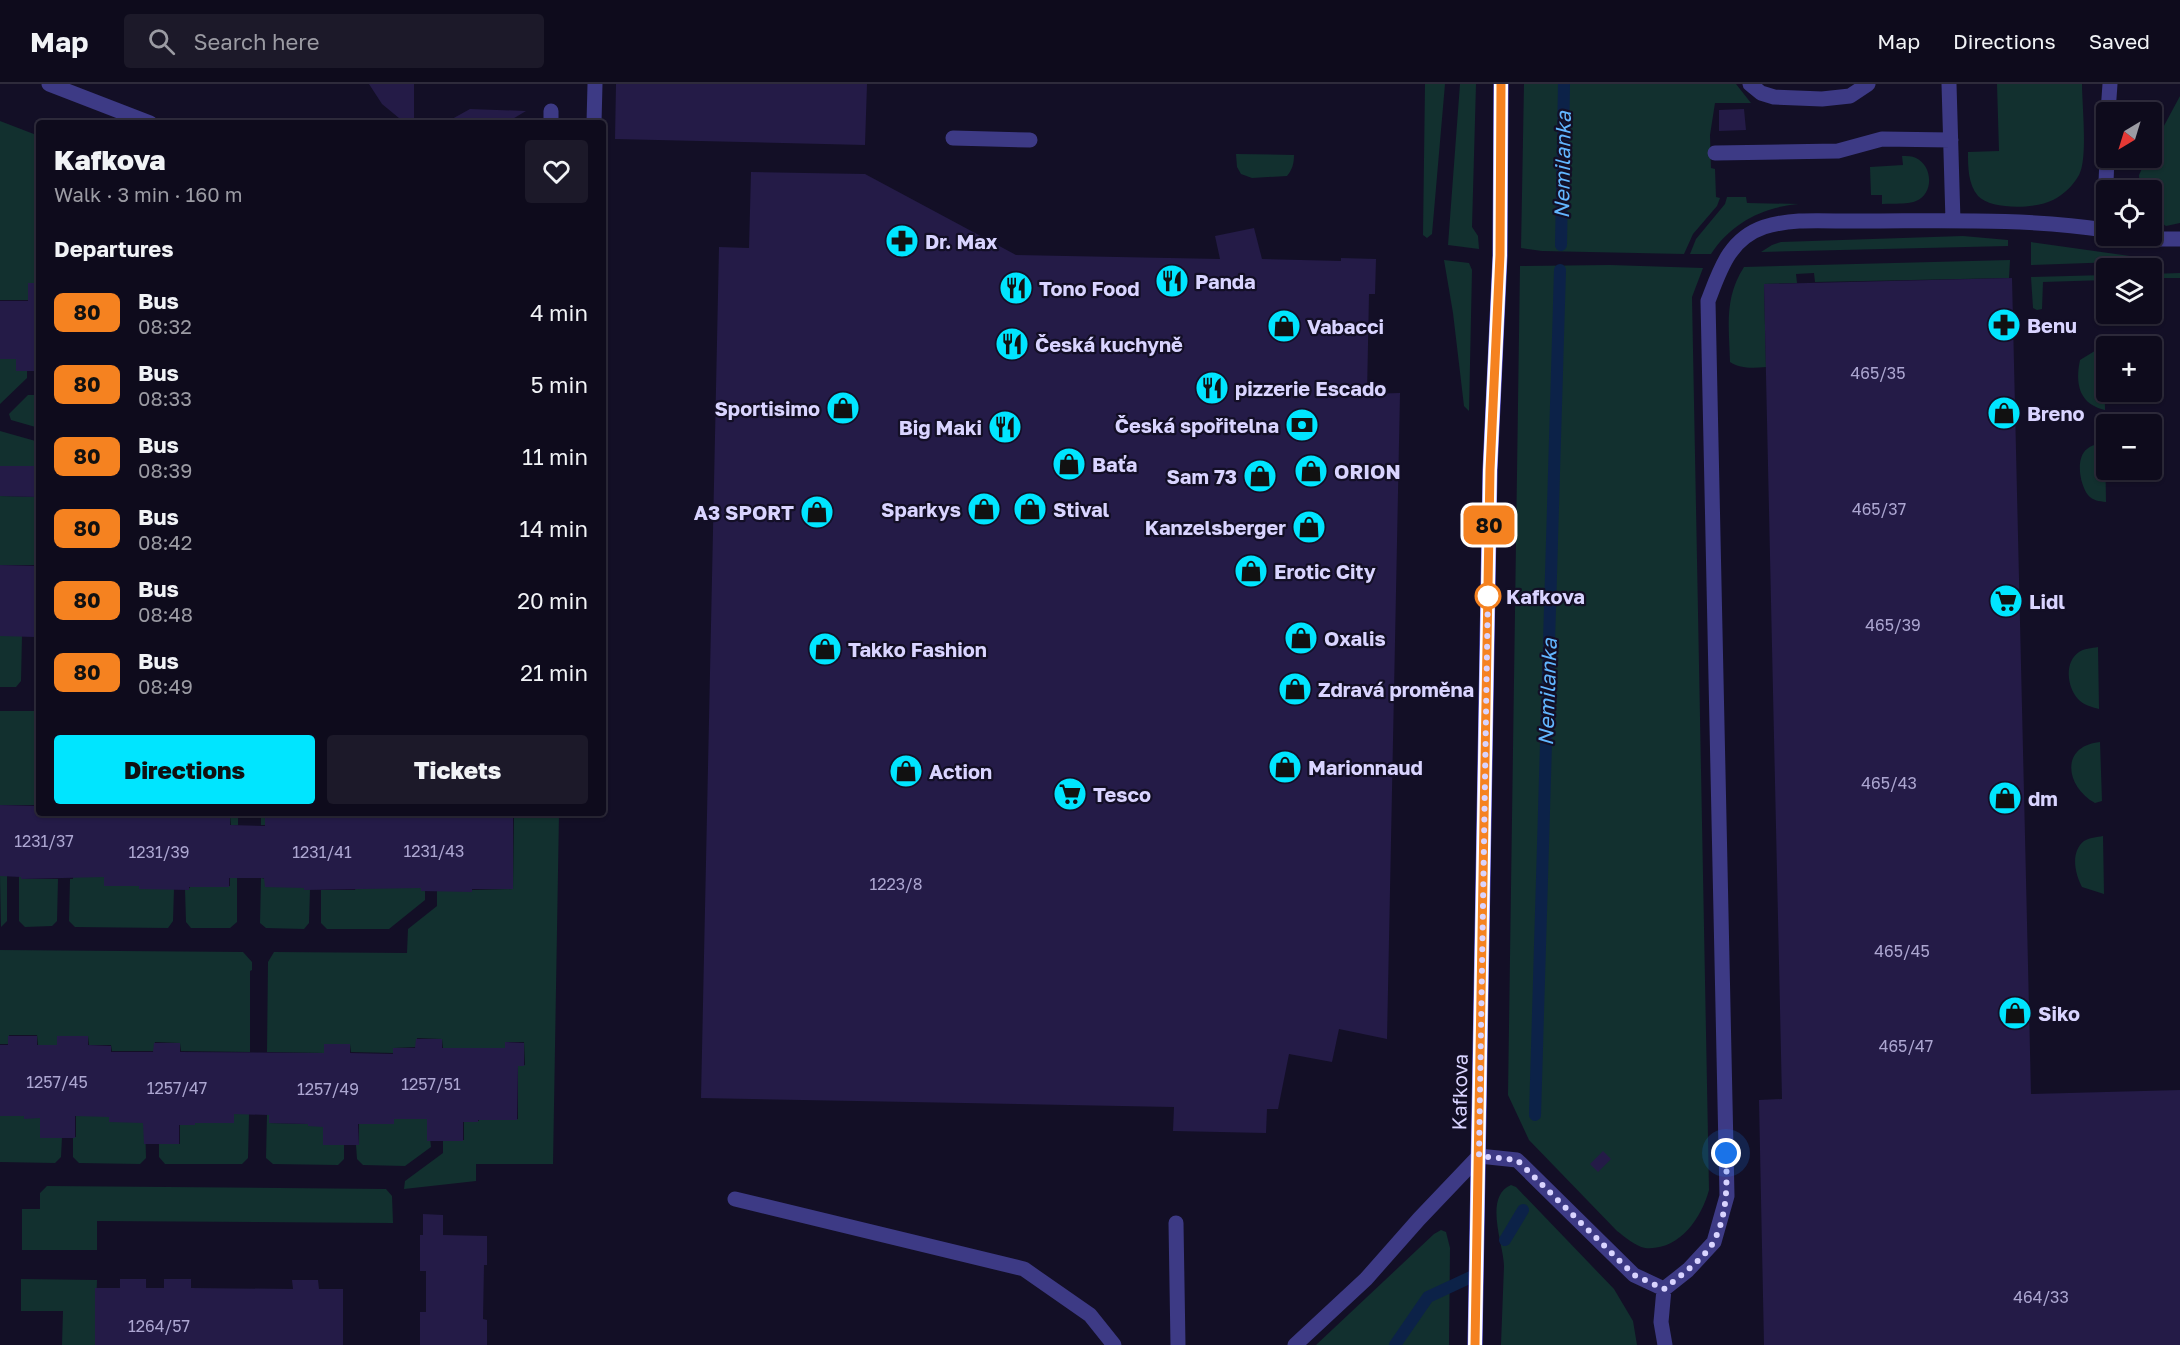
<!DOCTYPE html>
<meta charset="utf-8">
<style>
:root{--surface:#0e0b1c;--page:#1c1929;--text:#f1f3f6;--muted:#9b9ba3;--line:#2e2b3b;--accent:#00e5ff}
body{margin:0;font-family:"Golos Text",sans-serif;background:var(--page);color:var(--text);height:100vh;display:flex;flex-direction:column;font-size:22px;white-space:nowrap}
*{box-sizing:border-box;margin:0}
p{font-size:20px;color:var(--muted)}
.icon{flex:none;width:33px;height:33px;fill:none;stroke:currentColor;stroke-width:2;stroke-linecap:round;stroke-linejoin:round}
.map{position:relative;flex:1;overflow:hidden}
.drawer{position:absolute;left:36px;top:36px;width:570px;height:696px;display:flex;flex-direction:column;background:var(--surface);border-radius:6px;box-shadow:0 2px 4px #0004,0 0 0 2px var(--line)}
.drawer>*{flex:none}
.badge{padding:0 12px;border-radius:9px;font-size:21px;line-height:39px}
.needle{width:39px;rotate:218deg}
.fabs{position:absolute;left:2096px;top:18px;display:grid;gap:12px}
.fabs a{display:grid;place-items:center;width:66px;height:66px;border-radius:6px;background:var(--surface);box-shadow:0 2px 4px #0004,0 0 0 2px var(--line);font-size:30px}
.you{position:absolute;width:30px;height:30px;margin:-15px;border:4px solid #fff;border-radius:50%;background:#1a73e8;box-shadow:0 0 0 9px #1a73e833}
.map>.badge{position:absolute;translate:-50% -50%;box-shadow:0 0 0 3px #fff}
h2{padding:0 18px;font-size:22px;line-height:54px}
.round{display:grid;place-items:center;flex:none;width:63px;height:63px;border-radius:6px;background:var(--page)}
.headline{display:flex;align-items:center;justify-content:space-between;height:102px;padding:0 18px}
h1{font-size:28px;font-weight:800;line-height:45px}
.primary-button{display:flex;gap:12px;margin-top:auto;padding:12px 18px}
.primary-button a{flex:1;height:69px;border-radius:6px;background:var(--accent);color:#111;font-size:24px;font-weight:800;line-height:69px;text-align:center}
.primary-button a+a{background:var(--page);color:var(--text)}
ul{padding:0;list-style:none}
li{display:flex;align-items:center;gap:18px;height:72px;padding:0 18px}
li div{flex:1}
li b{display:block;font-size:22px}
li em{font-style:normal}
li .badge{min-width:66px;font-weight:700;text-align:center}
header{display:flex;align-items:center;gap:36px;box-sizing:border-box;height:84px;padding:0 30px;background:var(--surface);border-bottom:2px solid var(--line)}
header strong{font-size:28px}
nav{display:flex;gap:33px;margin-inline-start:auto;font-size:21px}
.search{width:420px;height:54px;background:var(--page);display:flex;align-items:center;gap:15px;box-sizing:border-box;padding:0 21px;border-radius:6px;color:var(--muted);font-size:22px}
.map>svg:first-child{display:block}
.green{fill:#12302f}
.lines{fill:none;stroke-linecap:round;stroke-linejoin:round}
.stream{stroke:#0c2248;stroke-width:12}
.building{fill:#241b47}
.lane{stroke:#3d3a85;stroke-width:15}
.street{stroke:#3d3a85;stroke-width:15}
.secondary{stroke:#6f6bff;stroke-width:15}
.line-casing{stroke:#fff;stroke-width:14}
.line{stroke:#f58220;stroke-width:9}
.walk{stroke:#d9d4ff;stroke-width:6;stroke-dasharray:0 10.8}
.stop-dot{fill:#fff;stroke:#f58220;stroke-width:3}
.labels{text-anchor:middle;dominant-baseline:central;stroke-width:4.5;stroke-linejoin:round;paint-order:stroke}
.number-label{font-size:16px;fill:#aca6d1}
.poi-label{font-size:20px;font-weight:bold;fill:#d9d4ff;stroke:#130f26;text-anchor:start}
.stop-label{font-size:20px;font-weight:bold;fill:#d9d4ff;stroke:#130f26;text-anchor:start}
.street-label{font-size:20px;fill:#d9d4ff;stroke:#130f26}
.water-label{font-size:21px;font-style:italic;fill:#62b6ff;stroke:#130f26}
</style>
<header>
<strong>Map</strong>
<div class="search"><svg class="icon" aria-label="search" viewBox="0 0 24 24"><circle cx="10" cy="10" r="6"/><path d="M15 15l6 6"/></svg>Search here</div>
<nav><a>Map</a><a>Directions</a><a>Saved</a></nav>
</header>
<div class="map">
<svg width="2180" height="1261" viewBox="0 0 2180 1261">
<rect width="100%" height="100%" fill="#130f26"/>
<path class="green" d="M1425,0H1445L1432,150L1427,154L1423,151Z
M1460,0H1476L1472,143L1478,152L1479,165L1448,161Z
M1524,0H1736L1751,19H1715L1710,51L1711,84L1715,85L1716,113L1720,114L1717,122L1693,150L1684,170L1542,167L1521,164Z
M1997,0H2082C2082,21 2088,75 2079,91C2073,102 2063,111 2053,116C2036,125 1991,126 1978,112C1968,100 1968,83 1968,68L1999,67Z
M2180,12V139L2166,142L2151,132V106H2140L2139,91L2147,74H2151V66Z
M0,37L39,52V199H29V216H0Z
M1236,70L1294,71C1294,80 1292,86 1287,92L1252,94L1241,90L1237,83Z
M1902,72C1907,72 1912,72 1916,74C1933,82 1934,110 1916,117C1906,121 1893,119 1882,120V111H1871L1870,83L1903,81Z
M1727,113H1746L1747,119L1799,120C1763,123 1731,139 1711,170H1690L1696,155L1725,120Z
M1963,152L2008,156V162L1761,168L1772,161L1781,158Z
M2031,158L2144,174L2145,177L2031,181Z
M1444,176L1469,179L1472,186L1469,327L1464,322L1453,229Z
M2010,176L2009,194L1815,198L1814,189L1796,190L1797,199L1764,200L1766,283C1754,284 1740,285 1730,278C1729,242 1724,214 1744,183Z
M1610,181L1703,184L1692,213L1709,1106C1701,1135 1679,1167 1645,1164C1635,1162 1625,1153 1617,1147L1529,1056L1508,1011L1520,182Z
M2180,189V194H2151V190Z
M2106,191V196L2043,198L2042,225L2037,226L2033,224L2031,193Z
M2098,265H2104L2105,326C2079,320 2075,300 2080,276Z
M0,275H16L27,286V294L0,320Z
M28,311H39V344L11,336L9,330Z
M0,347L39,358V382H0Z
M2105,358L2106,418C2099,417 2093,417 2088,411C2080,401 2075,374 2087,365C2091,361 2099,360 2105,358Z
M0,412L39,413V481H0Z
M0,552H22L21,597L16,603H0Z
M2098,563L2099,625C2092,623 2083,621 2078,615C2067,603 2064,578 2079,568C2083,565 2092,564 2098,563Z
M0,627H39V721H0Z
M2100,658L2102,717L2095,719C2065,702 2060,662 2100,658Z
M108,729H238V741H231L230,731Z
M261,729H559L553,1080H476V1097L404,1105L405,1097L443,1069V1056H464V1037H479V1034L518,1035V982L525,981L524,958H506V964H443L442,955L417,954V963L394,964V969L351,968L350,960H325L324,969L267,968L268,878L274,868L407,869L408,845L437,822V807L513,805L514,734L266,732V741H261Z
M2103,752L2104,810L2082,803C2075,790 2070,768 2084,757C2089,754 2097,753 2103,752Z
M0,792H7V837L1,843Z
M19,792H22V795H58L57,837L52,842L25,843L19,837Z
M73,793H105L140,802L174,805L173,837L168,844L75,843L69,837L70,795H73Z
M230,794H237V838L230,844H191L186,838L185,805L190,804V802H230Z
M261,794L305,803L310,805L309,839L304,845L266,844L260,839Z
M356,803L422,804L425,807V816L389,845H327L321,839V806H355Z
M0,866L243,868L252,878V886L250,887V968L181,967L180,959L155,958L154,967H112L111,961H89L88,952H58L57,961H38L37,951H9V960H0Z
M234,1030H249L248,1074L242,1080H165L159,1073V1060H180V1041H195V1039L234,1038Z
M267,1030H270V1039L309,1040L324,1042V1061H344V1075L338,1081L273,1080L266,1074Z
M0,1031H25V1034H40L62,1053L61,1073L55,1079L0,1078Z
M76,1032H109L110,1038H145L146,1074L140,1080L79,1079L73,1073V1053H76Z
M394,1034L428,1035L431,1063L405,1082L363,1081L357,1075L356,1061H359V1040H394Z
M1511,1101L1516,1103L1614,1205L1633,1237L1637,1261H1501C1502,1235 1503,1208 1504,1182C1504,1161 1483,1113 1511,1101Z
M47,1102L386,1105L392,1112L393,1139L97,1137V1166H22V1125H40V1109Z
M1441,1146L1446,1148L1450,1164L1449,1261H1316L1434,1150Z
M21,1195L97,1196L95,1261H62L63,1227H21Z"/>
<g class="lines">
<path class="stream" d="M1561,161L1564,0
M1535,1031L1560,186
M1505,1156L1523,1126
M1395,1261L1428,1213L1471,1193"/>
</g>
<path class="building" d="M369,0H414V34L452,35L470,25L526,27L506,39H405L382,20Z
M616,0H867L865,61L615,55Z
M1744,25L1746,46L1719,47V26Z
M751,88L865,90L1016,171L1220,175L1215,152L1254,144L1262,175L1341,177V174L1376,175L1375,210H1369L1367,310L1400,309L1387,955L1339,945L1332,978L1289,970L1278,1025H1267L1266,1049L1173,1047L1174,1023L701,1014L719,163L749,164Z
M2012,194L2031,1010L2180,1006V1261H1764L1759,1016L1782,1015L1764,200Z
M28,199H39V287H16V275H0V217H28Z
M0,382H39V413L0,412Z
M0,481L39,482V560H35V553L0,552Z
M0,721L39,722V729L230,732V741L265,742V732L513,734V805H472V808L421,807V804L304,806V804L265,803L264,794H229V803H189V806L139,805V802H104V793L21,795V793L0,792Z
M8,952H37V961H57V952H88V961L111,962V968H153L154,959H180V968L324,969V960H350V969L393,970V964H415L416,955H442V964H505V958L524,959V982H518L517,1036H478V1038H463V1057H427V1035H394V1040H358L359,1061H323V1043L308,1042V1040L269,1039V1031L234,1030V1039H195V1041H179V1060H144L143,1039L109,1038V1033L75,1032V1054H40V1034L24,1035V1032H0V961H8Z
M1603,1067L1611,1075L1598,1088L1590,1080Z
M423,1130L443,1131V1151L487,1152V1181H484L483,1235L487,1236V1261H420V1228H426V1187H420V1151H423Z
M120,1195H146V1204H164V1195H191V1204L293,1205L292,1196H318L319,1205H343V1261H95V1204H120Z"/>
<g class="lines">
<path class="lane" d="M1750,0L1761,9L1774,13L1822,15L1850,12L1868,0
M1949,0L1953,137
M2108,28L2110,0
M594,39L595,0
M953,54L1030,56
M1715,69L1838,67L1882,55L1951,56
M2104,146L2107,74
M2135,152L2152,155H2180
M735,1115L1024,1185L1090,1231L1114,1261
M1176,1139L1178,1261
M1295,1261L1366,1195L1419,1135L1479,1072L1517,1076L1634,1191L1664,1205
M1665,1261L1661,1238L1664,1205L1688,1186L1714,1158L1727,1112L1708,217C1720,186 1729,155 1764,143C1795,133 1832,138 1864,137C1944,137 2026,134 2106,146"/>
<path class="street" d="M49,0L150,39
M551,39V27"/>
<path class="secondary" d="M1475,1261L1490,386L1500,172L1501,0"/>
</g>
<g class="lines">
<defs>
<path id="line" d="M1475,1261L1490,386L1500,171L1501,0"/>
</defs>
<use href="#line" class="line-casing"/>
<use href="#line" class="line"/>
<path class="walk" d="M1488,512V505L1479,1072L1517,1076L1634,1191L1664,1205C1678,1194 1707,1172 1714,1157C1728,1129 1727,1099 1726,1069"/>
</g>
<defs>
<symbol id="pharmacy-disc" viewBox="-11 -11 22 22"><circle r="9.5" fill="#00e5ff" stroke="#130f26"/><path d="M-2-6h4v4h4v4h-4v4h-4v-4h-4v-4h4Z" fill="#111"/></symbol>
<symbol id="restaurant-disc" viewBox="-11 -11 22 22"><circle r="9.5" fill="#00e5ff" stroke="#130f26"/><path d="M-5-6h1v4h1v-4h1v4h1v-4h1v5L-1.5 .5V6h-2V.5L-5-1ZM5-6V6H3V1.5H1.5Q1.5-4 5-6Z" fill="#111"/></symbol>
<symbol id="shop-disc" viewBox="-11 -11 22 22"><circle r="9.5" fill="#00e5ff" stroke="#130f26"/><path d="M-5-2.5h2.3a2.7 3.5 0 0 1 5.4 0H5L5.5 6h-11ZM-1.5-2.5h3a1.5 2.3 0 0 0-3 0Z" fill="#111"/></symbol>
<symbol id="bank-disc" viewBox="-11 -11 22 22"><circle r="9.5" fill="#00e5ff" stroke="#130f26"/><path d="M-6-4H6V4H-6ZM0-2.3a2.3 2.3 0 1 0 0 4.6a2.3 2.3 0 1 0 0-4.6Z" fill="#111"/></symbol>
<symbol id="supermarket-disc" viewBox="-11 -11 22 22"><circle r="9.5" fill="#00e5ff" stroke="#130f26"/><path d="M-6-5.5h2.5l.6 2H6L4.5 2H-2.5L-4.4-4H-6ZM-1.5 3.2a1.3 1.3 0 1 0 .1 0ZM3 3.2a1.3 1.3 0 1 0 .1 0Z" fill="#111"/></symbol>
</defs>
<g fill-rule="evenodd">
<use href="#pharmacy-disc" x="883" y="138" width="38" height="38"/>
<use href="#restaurant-disc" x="1153" y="178" width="38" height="38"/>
<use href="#restaurant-disc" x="997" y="185" width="38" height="38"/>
<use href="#pharmacy-disc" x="1985" y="222" width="38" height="38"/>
<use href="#shop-disc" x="1265" y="223" width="38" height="38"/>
<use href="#restaurant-disc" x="993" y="241" width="38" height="38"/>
<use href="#restaurant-disc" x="1193" y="285" width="38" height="38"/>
<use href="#shop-disc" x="824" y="305" width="38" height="38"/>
<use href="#shop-disc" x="1985" y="310" width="38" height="38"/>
<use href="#bank-disc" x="1283" y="322" width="38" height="38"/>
<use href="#restaurant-disc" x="986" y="324" width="38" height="38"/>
<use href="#shop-disc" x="1050" y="361" width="38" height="38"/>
<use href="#shop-disc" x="1292" y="368" width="38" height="38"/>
<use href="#shop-disc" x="1241" y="373" width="38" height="38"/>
<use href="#shop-disc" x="965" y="406" width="38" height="38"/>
<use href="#shop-disc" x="1011" y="406" width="38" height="38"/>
<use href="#shop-disc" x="798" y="409" width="38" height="38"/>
<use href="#shop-disc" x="1290" y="424" width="38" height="38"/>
<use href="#shop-disc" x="1232" y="468" width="38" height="38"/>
<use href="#supermarket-disc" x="1987" y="498" width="38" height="38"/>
<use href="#shop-disc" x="1282" y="535" width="38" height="38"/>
<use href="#shop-disc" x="806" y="546" width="38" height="38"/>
<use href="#shop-disc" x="1276" y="586" width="38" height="38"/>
<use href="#shop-disc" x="1266" y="664" width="38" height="38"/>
<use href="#shop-disc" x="887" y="668" width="38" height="38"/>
<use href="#supermarket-disc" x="1051" y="691" width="38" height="38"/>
<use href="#shop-disc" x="1986" y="695" width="38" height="38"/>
<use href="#shop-disc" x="1996" y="910" width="38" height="38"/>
</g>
<circle class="stop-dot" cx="1488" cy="512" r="12"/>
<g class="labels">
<g class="number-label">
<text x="1878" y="289">465/35</text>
<text x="1879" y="425">465/37</text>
<text x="1893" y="541">465/39</text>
<text x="1889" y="699">465/43</text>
<text x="44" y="757">1231/37</text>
<text x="434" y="767">1231/43</text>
<text x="159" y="768">1231/39</text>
<text x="322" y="768">1231/41</text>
<text x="896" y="800">1223/8</text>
<text x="1902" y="867">465/45</text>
<text x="1906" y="962">465/47</text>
<text x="57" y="998">1257/45</text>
<text x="431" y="1000">1257/51</text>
<text x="177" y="1004">1257/47</text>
<text x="328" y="1005">1257/49</text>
<text x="2041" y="1213">464/33</text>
<text x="159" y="1242">1264/57</text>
</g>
<g class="poi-label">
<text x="925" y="157">Dr. Max</text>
<text x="1195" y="197">Panda</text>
<text x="1039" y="204">Tono Food</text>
<text x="2027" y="241">Benu</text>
<text x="1307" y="242">Vabacci</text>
<text x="1035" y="260">Česká kuchyně</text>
<text x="1235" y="304">pizzerie Escado</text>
<text x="820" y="324" text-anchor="end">Sportisimo</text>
<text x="2027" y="329">Breno</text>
<text x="1279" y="341" text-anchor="end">Česká spořitelna</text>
<text x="982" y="343" text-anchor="end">Big Maki</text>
<text x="1092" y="380">Baťa</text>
<text x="1334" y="387">ORION</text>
<text x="1237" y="392" text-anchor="end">Sam 73</text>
<text x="961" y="425" text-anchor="end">Sparkys</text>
<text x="1053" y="425">Stival</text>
<text x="794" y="428" text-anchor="end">A3 SPORT</text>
<text x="1286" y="443" text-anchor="end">Kanzelsberger</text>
<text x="1274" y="487">Erotic City</text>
<text x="2029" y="517">Lidl</text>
<text x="1324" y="554">Oxalis</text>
<text x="848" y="565">Takko Fashion</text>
<text x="1318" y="605">Zdravá proměna</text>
<text x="1308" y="683">Marionnaud</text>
<text x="929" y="687">Action</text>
<text x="1093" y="710">Tesco</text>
<text x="2028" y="714">dm</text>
<text x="2038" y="929">Siko</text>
</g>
<g class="stop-label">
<text x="1506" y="512">Kafkova</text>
</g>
<g class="street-label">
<text transform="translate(1459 1008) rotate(-89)">Kafkova</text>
</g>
<g class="water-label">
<text transform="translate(1562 81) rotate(-89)">Nemilanka</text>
<text transform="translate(1547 608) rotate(-88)">Nemilanka</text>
</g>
</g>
</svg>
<div class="fabs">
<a><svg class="needle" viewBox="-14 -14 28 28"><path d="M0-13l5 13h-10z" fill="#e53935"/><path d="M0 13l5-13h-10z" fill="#9b9ba3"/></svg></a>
<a><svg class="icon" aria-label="locate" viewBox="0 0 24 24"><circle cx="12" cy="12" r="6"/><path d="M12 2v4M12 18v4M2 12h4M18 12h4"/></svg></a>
<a><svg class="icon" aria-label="layers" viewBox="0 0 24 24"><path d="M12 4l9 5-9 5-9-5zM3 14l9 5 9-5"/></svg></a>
<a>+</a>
<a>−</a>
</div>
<div class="you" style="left:1726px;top:1069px"></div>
<b class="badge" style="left:1489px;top:441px;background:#f58220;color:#111">80</b>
<section class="drawer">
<div class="headline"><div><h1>Kafkova</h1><p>Walk · 3 min · 160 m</p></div><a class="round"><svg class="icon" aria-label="heart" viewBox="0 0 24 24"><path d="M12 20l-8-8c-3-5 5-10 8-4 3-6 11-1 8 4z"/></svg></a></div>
<h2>Departures</h2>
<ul>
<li><span class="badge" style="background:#f58220;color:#111">80</span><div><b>Bus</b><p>08:32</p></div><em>4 min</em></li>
<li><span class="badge" style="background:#f58220;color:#111">80</span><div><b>Bus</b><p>08:33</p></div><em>5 min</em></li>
<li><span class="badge" style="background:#f58220;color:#111">80</span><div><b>Bus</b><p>08:39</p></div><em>11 min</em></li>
<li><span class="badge" style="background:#f58220;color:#111">80</span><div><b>Bus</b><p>08:42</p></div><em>14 min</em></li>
<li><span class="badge" style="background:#f58220;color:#111">80</span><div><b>Bus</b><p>08:48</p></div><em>20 min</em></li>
<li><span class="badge" style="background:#f58220;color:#111">80</span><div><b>Bus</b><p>08:49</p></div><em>21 min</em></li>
</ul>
<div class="primary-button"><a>Directions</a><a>Tickets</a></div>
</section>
</div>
